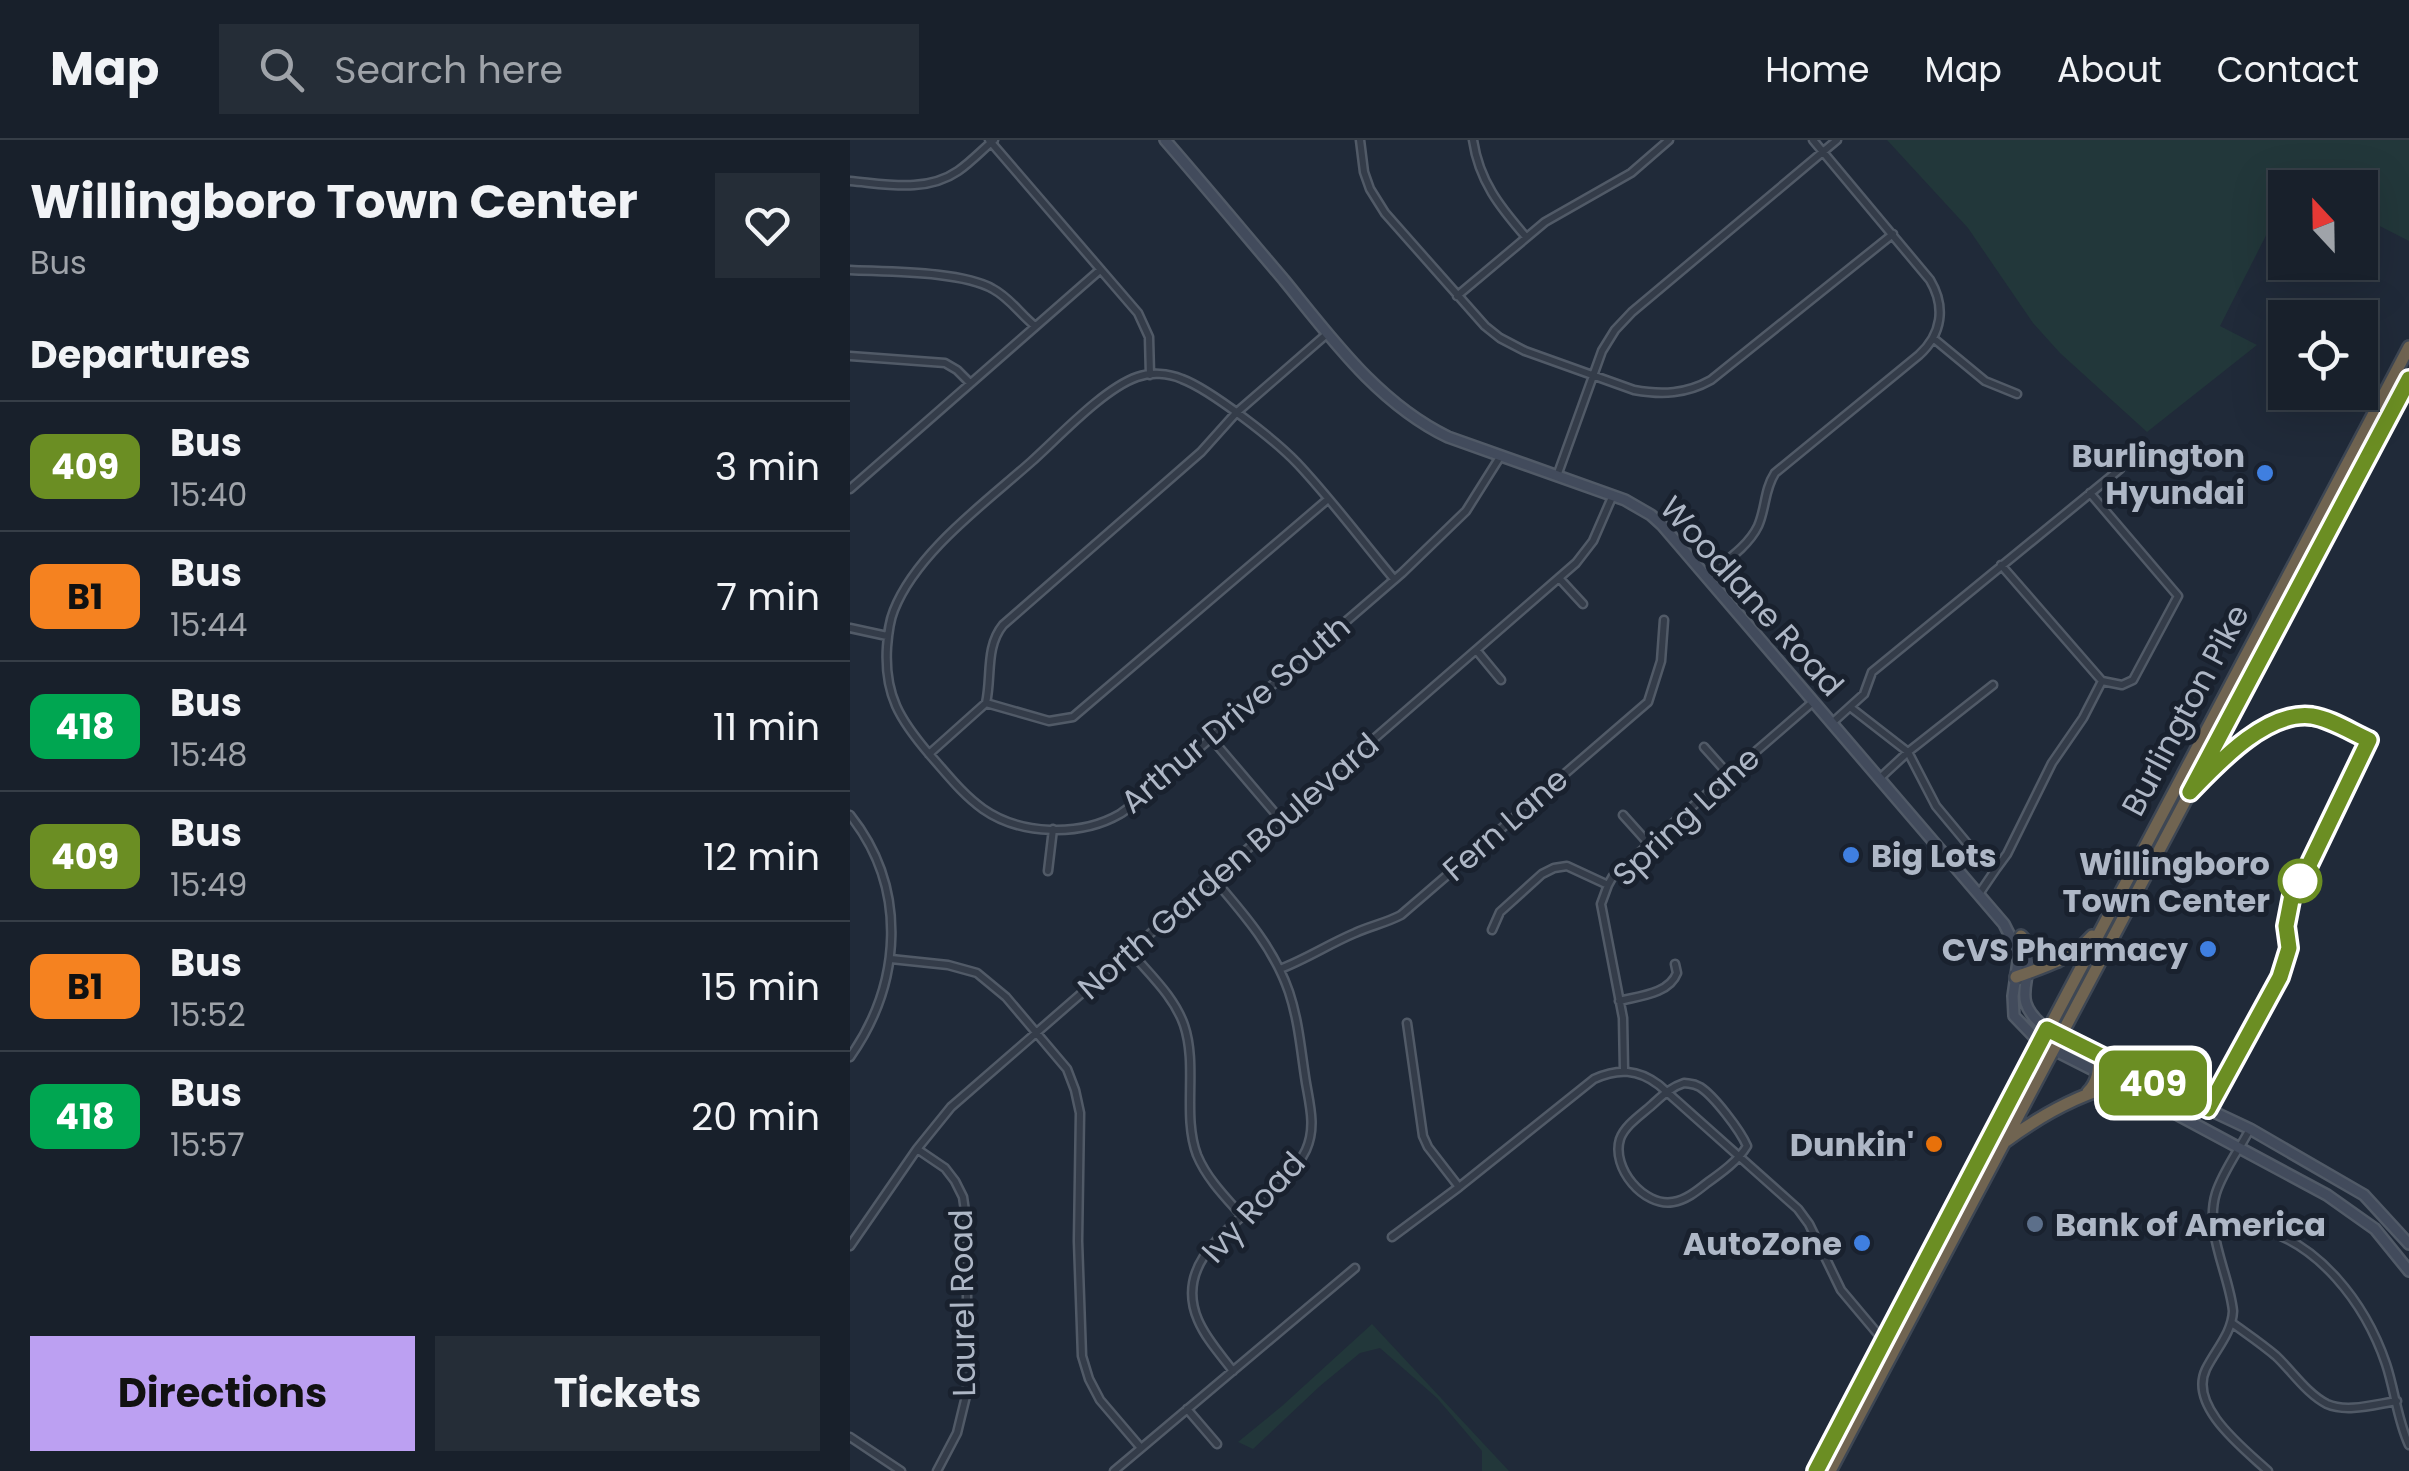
<!DOCTYPE html>
<style>
:root{--surface:#18202b;--page:#252d37;--text:#f1f3f6;--muted:#9fa3a9;--line:#363e47;--accent:#bca0f2}
body{margin:0;font-family:Poppins,sans-serif;background:var(--page);color:var(--text);height:100vh;display:flex;flex-direction:column;font-size:38px;white-space:nowrap}
*{box-sizing:border-box;margin:0}
p{font-size:32px;color:var(--muted)}
.icon{flex:none;width:55px;height:55px;fill:none;stroke:currentColor;stroke-width:2;stroke-linecap:round;stroke-linejoin:round}
.map{position:relative;flex:1;overflow:hidden}
.side{display:flex;flex-direction:column;background:var(--surface);width:850px}
.side>*{flex:none}
.badge{padding:0 20px;border-radius:15px;font-size:35px;line-height:65px}
.needle{width:65px;rotate:338deg}
.controls{position:absolute;left:1418px;top:30px;display:grid;gap:20px}
.controls a{display:grid;place-items:center;width:110px;height:110px;border-radius:0px;background:var(--surface);box-shadow:0 10px 40px #0002,0 0 0 2px var(--line);font-size:50px}
.map>.badge{position:absolute;translate:-50% -50%;box-shadow:0 0 0 5px #fff}
h2{padding:0 30px;font-size:38px;line-height:90px}
.round{display:grid;place-items:center;flex:none;width:105px;height:105px;border-radius:0px;background:var(--page)}
.summary{display:flex;align-items:center;justify-content:space-between;height:170px;padding:0 30px}
h1{font-size:48px;font-weight:700;line-height:75px}
.button{display:flex;gap:20px;margin-top:auto;padding:20px 30px}
.button a{flex:1;height:115px;border-radius:0px;background:var(--accent);color:#111;font-size:40px;font-weight:700;line-height:115px;text-align:center}
.button a+a{background:var(--page);color:var(--text)}
ul{padding:0;list-style:none}
li{display:flex;align-items:center;gap:30px;height:130px;padding:0 30px;border-top:2px solid var(--line)}
li div{flex:1}
li b{display:block;font-size:38px}
li em{font-style:normal}
li .badge{min-width:110px;font-weight:700;text-align:center}
header{display:flex;align-items:center;gap:60px;box-sizing:border-box;height:140px;padding:0 50px;background:var(--surface);border-bottom:2px solid var(--line)}
header strong{font-size:48px}
nav{display:flex;gap:55px;margin-inline-start:auto;font-size:35px}
.search{width:700px;height:90px;background:var(--page);display:flex;align-items:center;gap:25px;box-sizing:border-box;padding:0 35px;border-radius:0px;color:var(--muted);font-size:38px}
main{display:flex;flex:1;min-height:0}
.map>svg:first-child{display:block}
.green{fill:#22373a}
.lines{fill:none;stroke-linecap:round;stroke-linejoin:round}
.street-casing{stroke:#515a67;stroke-width:11}
.secondary-casing{stroke:#515a67;stroke-width:14}
.highway-casing{stroke:#3e4754;stroke-width:16}
.street{stroke:#343c49;stroke-width:6}
.secondary{stroke:#424b5c;stroke-width:9}
.highway{stroke:#706451;stroke-width:11}
.line-casing{stroke:#fff;stroke-width:22}
.line{stroke:#6b8e23;stroke-width:15}
.shop-dot{fill:#3f7fe0;stroke:#19212e;stroke-width:4}
.stop-dot{fill:#fff;stroke:#6b8e23;stroke-width:5}
.food-dot{fill:#e8710a;stroke:#19212e;stroke-width:4}
.service-dot{fill:#5c6f8a;stroke:#19212e;stroke-width:4}
.labels{text-anchor:middle;dominant-baseline:central;stroke-width:10;stroke-linejoin:round;paint-order:stroke}
.poi-label{font-size:32px;font-weight:bold;fill:#aeb7c6;stroke:#19212e;text-anchor:end}
.street-label{font-size:32px;fill:#aeb7c6;stroke:#19212e}
.stop-label{font-size:32px;font-weight:bold;fill:#aeb7c6;stroke:#19212e;text-anchor:end}
</style>
<header>
<strong>Map</strong>
<div class="search"><svg class="icon" aria-label="search" viewBox="0 0 24 24"><circle cx="10" cy="10" r="6"/><path d="M15 15l6 6"/></svg>Search here</div>
<nav><a>Home</a><a>Map</a><a>About</a><a>Contact</a></nav>
</header>
<main>
<section class="side">
<div class="summary"><div><h1>Willingboro Town Center</h1><p>Bus</p></div><a class="round"><svg class="icon" aria-label="heart" viewBox="0 0 24 24"><path d="M12 20l-8-8c-3-5 5-10 8-4 3-6 11-1 8 4z"/></svg></a></div>
<h2>Departures</h2>
<ul>
<li><span class="badge" style="background:#6b8e23;color:#fff">409</span><div><b>Bus</b><p>15:40</p></div><em>3 min</em></li>
<li><span class="badge" style="background:#f58220;color:#111">B1</span><div><b>Bus</b><p>15:44</p></div><em>7 min</em></li>
<li><span class="badge" style="background:#00a651;color:#fff">418</span><div><b>Bus</b><p>15:48</p></div><em>11 min</em></li>
<li><span class="badge" style="background:#6b8e23;color:#fff">409</span><div><b>Bus</b><p>15:49</p></div><em>12 min</em></li>
<li><span class="badge" style="background:#f58220;color:#111">B1</span><div><b>Bus</b><p>15:52</p></div><em>15 min</em></li>
<li><span class="badge" style="background:#00a651;color:#fff">418</span><div><b>Bus</b><p>15:57</p></div><em>20 min</em></li>
</ul>
<div class="button"><a>Directions</a><a>Tickets</a></div>
</section>
<div class="map">
<svg width="1559" height="1331" viewBox="0 0 1559 1331">
<rect width="100%" height="100%" fill="#202a39"/>
<path class="green" d="M1037,0H1559V101L1510,76V48L1454,47L1443,42L1440,47L1435,48V58L1370,186L1407,205L1297,292L1210,213L1183,183L1118,88Z
M522,1184L659,1331H632V1311L587,1258L530,1208L510,1213L470,1246L403,1309L388,1302L432,1266Z"/>
<g class="lines">
<defs>
<path id="street" d="M139,0L288,173L299,197L300,235
M510,0L514,32L520,49L535,73L635,186L650,198L675,211L784,250C812,255 836,254 861,240L1043,94
M623,0C629,41 650,67 676,97
M0,41C36,44 76,53 108,31C121,22 132,10 144,0
M0,130C38,132 111,131 143,149C160,158 170,174 185,186
M607,156L695,82L781,33L819,0
M1083,198L1135,241L1167,254
M0,216L95,223L107,230L120,243
M707,336L752,211L765,190L782,172L987,0
M0,349L250,130
M1240,353L1328,456L1283,540L1272,545L1252,541
M1151,425L1252,541
M857,436C874,422 898,407 908,386C916,368 914,350 925,333L1069,215C1092,194 1096,167 1080,140L963,0
M709,438L733,464
M544,439C512,401 481,359 447,323C425,300 361,250 332,239C318,233 301,232 287,237C253,249 209,297 181,322C135,363 67,412 44,470C39,482 38,494 37,507C34,555 50,580 80,615C97,634 112,654 133,669C170,695 230,697 270,674C276,670 282,665 288,661L552,433L616,371L650,317
M0,488L37,496
M627,511L651,540
M136,563C142,537 135,507 153,485L351,312L386,273L478,193
M136,563L199,581L223,577L477,360
M1000,567L1058,612L1086,666L1131,720L1139,727L1146,729L1157,714L1202,623L1233,578L1252,541
M982,583L1014,554L1022,532L1270,329
M361,598L430,679
M854,607L879,635
M79,614L136,563
M1030,638L1058,612L1143,545
M0,675C58,748 52,843 0,917
M773,675L799,704
M198,731L203,689
M363,738C393,773 424,808 439,852C449,882 451,912 456,943C460,966 466,988 456,1010C429,1067 315,1103 348,1180C356,1199 371,1215 383,1231
M1129,754L1146,729
M642,790L650,772L692,734L704,728L717,726L758,745
M280,811C299,834 324,856 334,885C348,926 332,975 347,1015C357,1039 376,1058 393,1077
M41,819L98,825L127,833L156,857L217,929L225,950L230,973L228,1101L232,1216L239,1239L250,1260L291,1308
M430,829C456,819 479,804 505,793C520,786 536,783 551,775L798,562L811,521L814,480
M769,861C789,856 819,854 827,833L825,824
M557,883L573,996L578,1007L609,1047
M774,930L773,878L751,764L758,745L763,736L799,704L964,561
M834,943C841,944 843,943 850,947C864,956 890,990 897,1006C888,1021 871,1033 857,1043C847,1051 836,1060 823,1062C794,1067 761,1028 770,999C775,985 791,975 802,965C812,956 821,947 834,943Z
M1400,989C1389,1010 1373,1031 1366,1053C1354,1092 1379,1133 1383,1171C1382,1193 1366,1209 1356,1229C1338,1266 1393,1308 1418,1331
M67,1009L95,1028L105,1041L113,1057L117,1085V1252L107,1293L87,1331
M1364,1089C1377,1087 1389,1085 1402,1087C1468,1099 1516,1165 1536,1224C1545,1251 1547,1279 1559,1305
M542,1097L609,1047L744,939C768,928 788,929 809,945L948,1069L959,1084L991,1150L1033,1200
M0,1106L67,1009L101,967L726,423L743,401L763,355
M1382,1183C1397,1194 1412,1204 1426,1216C1442,1231 1457,1254 1477,1264C1497,1273 1526,1264 1547,1261
M337,1269L367,1304
M0,1297L51,1331
M264,1331L505,1128"/>
<path id="secondary" d="M315,0C355,46 394,93 434,140C482,199 528,263 598,297L775,360L801,375L812,385L1154,784L1166,808L1168,821L1163,856L1164,876L1190,903L1259,938L1477,1055L1525,1089L1559,1131
M1174,804C1189,841 1154,856 1197,889L1298,941L1400,989L1514,1055L1559,1104"/>
<path id="highway" d="M1171,796L1186,812L1208,821
M1166,837C1194,827 1222,819 1242,796
M1238,952C1248,942 1249,930 1249,916
M1156,1001C1190,976 1229,954 1270,944
M965,1331L1559,207
M980,1331L1559,239"/>
</defs>
<use href="#street" class="street-casing"/>
<use href="#secondary" class="secondary-casing"/>
<use href="#highway" class="highway-casing"/>
<use href="#street" class="street"/>
<use href="#secondary" class="secondary"/>
<use href="#highway" class="highway"/>
</g>
<g class="lines">
<defs>
<path id="line" d="M966,1331L1197,889L1358,969L1430,837L1439,808L1436,786L1442,755L1457,729L1519,600C1501,592 1481,579 1462,576C1417,570 1368,623 1340,652L1559,239"/>
</defs>
<use href="#line" class="line-casing"/>
<use href="#line" class="line"/>
</g>
<g class="shop-dot">
<circle cx="1415" cy="333" r="10"/>
<circle cx="1001" cy="715" r="10"/>
<circle cx="1358" cy="809" r="10"/>
<circle cx="1012" cy="1103" r="10"/>
</g>
<circle class="stop-dot" cx="1450" cy="741" r="20"/>
<circle class="food-dot" cx="1084" cy="1004" r="10"/>
<circle class="service-dot" cx="1185" cy="1084" r="10"/>
<g class="labels">
<g class="poi-label">
<text x="1395" y="315">Burlington<tspan x="1395" dy="37">Hyundai</tspan></text>
<text x="1021" y="715" text-anchor="start">Big Lots</text>
<text x="1338" y="809">CVS Pharmacy</text>
<text x="1064" y="1004">Dunkin'</text>
<text x="1205" y="1084" text-anchor="start">Bank of America</text>
<text x="992" y="1103">AutoZone</text>
</g>
<g class="street-label">
<text transform="translate(902 456) rotate(48)">Woodlane Road</text>
<text transform="translate(1335 570) rotate(-62)">Burlington Pike</text>
<text transform="translate(385 574) rotate(-40)">Arthur Drive South</text>
<text transform="translate(836 676) rotate(-43)">Spring Lane</text>
<text transform="translate(655 684) rotate(-41)">Fern Lane</text>
<text transform="translate(378 726) rotate(-41)">North Garden Boulevard</text>
<text transform="translate(403 1067) rotate(-48)">Ivy Road</text>
<text transform="translate(112 1163) rotate(-91)">Laurel Road</text>
</g>
<g class="stop-label">
<text x="1420" y="723">Willingboro<tspan x="1420" dy="37">Town Center</tspan></text>
</g>
</g>
</svg>
<div class="controls">
<a><svg class="needle" viewBox="-14 -14 28 28"><path d="M0-13l5 13h-10z" fill="#e53935"/><path d="M0 13l5-13h-10z" fill="#9fa3a9"/></svg></a>
<a><svg class="icon" aria-label="locate" viewBox="0 0 24 24"><circle cx="12" cy="12" r="6"/><path d="M12 2v4M12 18v4M2 12h4M18 12h4"/></svg></a>
</div>
<b class="badge" style="left:1303px;top:943px;background:#6b8e23;color:#fff">409</b>
</div>
</main>
